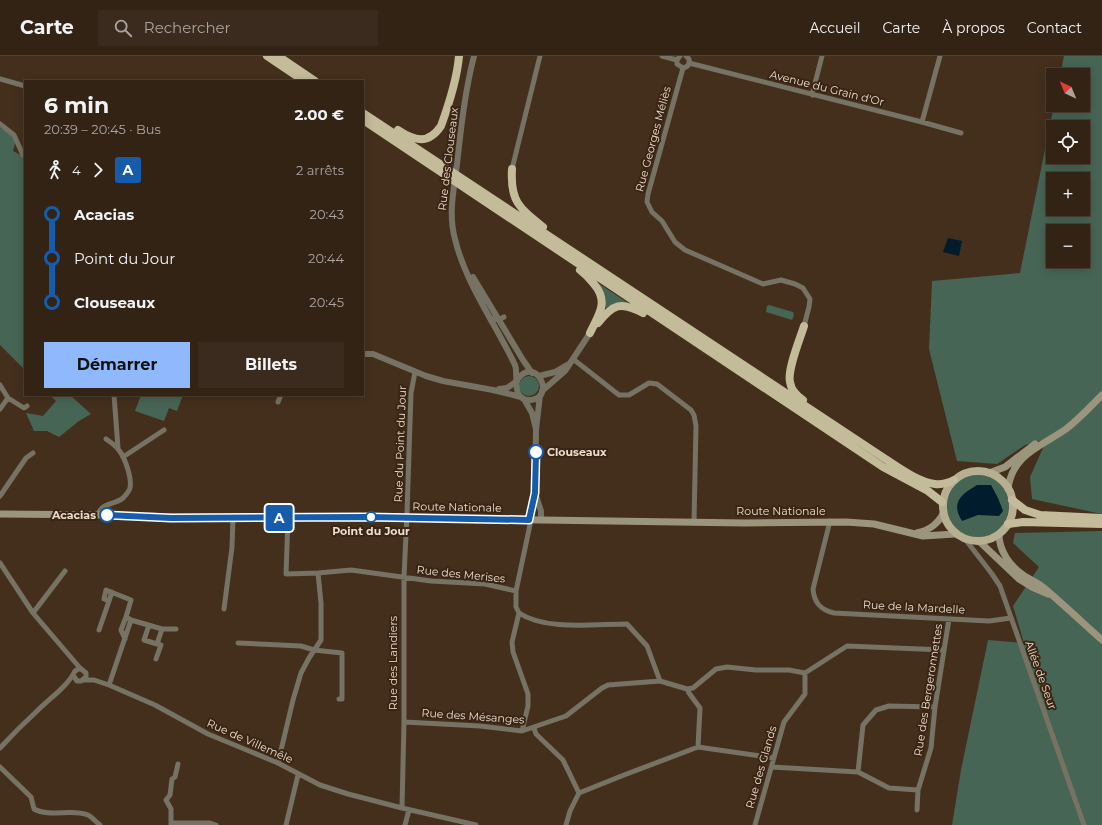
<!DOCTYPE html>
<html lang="fr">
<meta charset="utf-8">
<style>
:root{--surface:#332315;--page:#3b2b1e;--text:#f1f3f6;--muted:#a9a4a0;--line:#4e4034;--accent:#8fb8fd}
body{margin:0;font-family:Montserrat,sans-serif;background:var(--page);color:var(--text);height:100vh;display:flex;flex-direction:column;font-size:15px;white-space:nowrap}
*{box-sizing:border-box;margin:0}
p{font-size:13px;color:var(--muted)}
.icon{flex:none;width:22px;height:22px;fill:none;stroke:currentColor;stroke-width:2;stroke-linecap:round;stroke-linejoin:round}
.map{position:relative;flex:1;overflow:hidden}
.details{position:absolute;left:24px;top:24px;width:340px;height:316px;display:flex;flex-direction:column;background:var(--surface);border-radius:0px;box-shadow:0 2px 10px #0003,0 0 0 1px var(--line)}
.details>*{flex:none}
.badge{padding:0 8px;border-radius:3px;font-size:14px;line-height:26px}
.needle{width:26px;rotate:316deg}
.tools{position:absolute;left:1046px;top:12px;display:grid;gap:8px}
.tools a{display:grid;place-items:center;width:44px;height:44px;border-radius:0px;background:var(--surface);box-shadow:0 2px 10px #0003,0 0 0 1px var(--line);font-size:20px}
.map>.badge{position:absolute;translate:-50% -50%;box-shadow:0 0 0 2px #fff}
.legs{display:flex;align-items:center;gap:6px;height:44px;padding:0 20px;font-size:13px}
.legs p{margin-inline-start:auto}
.overview{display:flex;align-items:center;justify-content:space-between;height:68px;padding:0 20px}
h1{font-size:22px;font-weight:700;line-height:30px}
.action{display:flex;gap:8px;margin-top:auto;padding:8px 20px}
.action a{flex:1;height:46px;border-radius:0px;background:var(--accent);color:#111;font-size:16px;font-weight:700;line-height:46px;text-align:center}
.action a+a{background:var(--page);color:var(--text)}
ul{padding:0 20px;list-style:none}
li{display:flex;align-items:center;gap:14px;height:44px;font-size:15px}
li i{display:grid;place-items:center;width:6px;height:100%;margin:0 5px;background:currentColor}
li i::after{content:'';width:10px;height:10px;margin:-5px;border:3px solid;border-radius:50%;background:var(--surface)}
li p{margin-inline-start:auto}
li:first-child i{background:linear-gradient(#0000 50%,currentColor 0)}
li:last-child i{background:linear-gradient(currentColor 50%,#0000 0)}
header{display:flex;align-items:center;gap:24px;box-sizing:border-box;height:56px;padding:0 20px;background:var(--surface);border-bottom:1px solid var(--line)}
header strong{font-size:19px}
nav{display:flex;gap:22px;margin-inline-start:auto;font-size:14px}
.search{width:280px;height:36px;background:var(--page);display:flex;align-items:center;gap:10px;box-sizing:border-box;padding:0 14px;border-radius:0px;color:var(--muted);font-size:15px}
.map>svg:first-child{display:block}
.green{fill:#476554;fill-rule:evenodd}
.water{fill:#001c2d}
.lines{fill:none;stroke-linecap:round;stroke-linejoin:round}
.minor{stroke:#767264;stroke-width:5}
.tertiary{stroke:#767264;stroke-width:6}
.secondary{stroke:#9b957e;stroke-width:7}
.primary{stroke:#b7af92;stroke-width:8}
.trunk{stroke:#c4bb9b;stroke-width:8}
.line-1-casing{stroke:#fff;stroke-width:9}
.line-1{stroke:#175bab;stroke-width:6}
.stop-1-dot{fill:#fff;stroke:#175bab;stroke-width:2}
.labels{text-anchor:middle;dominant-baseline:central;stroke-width:4;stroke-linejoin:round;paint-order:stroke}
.street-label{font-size:11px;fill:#eadcd1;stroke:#3a2512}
.stop-label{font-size:11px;font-weight:bold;fill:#eadcd1;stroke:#3a2512;text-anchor:start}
</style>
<header>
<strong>Carte</strong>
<div class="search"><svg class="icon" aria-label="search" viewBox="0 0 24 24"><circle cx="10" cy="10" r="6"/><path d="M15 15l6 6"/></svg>Rechercher</div>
<nav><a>Accueil</a><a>Carte</a><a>À propos</a><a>Contact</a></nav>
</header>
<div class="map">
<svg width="1102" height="769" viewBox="0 0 1102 769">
<rect width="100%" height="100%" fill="#442f1c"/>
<path class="green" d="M1064,0H1102V458L1032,443L1030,421L1047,383L1025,389L997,408L957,405L929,293L932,225L1020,217L1054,49H1083V19H1060ZM1053,71H1083V101H1053ZM1053,123H1083V153H1053ZM1053,175H1083V205H1053Z
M0,72L17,80L13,95L25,101V314L0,289Z
M595,225L628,247L611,249L605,252Z
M769,249L793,256L794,259L792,264L766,256L767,250Z
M519 330a10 10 0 1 1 20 0a10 10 0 1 1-20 0Z
M50,339H70L91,358L79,365L59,381L47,375H34L26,357L43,360L56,345Z
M141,339L149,341L150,339H183L177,355L169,352L164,365L135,355Z
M947 450a31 31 0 1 1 62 0a31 31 0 1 1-62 0Z
M1102,475V769H952L961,714L988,584L1024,587L1013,550L1039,511L1013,487L1015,477Z"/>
<path class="water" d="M948,182L962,185L959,200L943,196Z
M977,429H991L998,442L1003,455L999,460L978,459L962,465C950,446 962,438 977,429Z"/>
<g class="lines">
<path class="minor" d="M662,0L677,4
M680,0L677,4V8L683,12C688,11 690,8 689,3L686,0
M689,7L922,66L961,77
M683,12L648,138L647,146L652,156L662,165L675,186L685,194L763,228L781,224L795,228L803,232L810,243L809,251L804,270
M0,23L25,30
M812,39L822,0
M922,66L940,0
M0,68L14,79L23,99
M512,113L540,0
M490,261C495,265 499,264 504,261
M573,303L619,339H629L649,327L657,328L691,354L694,359L696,370L694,466
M0,329L8,342L0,353
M114,339L118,392
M8,342L24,352L27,350
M278,346L281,339
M123,401L164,374
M0,440L26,402L33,397
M98,459C101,446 115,449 123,442C125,440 129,435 130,432C132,422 125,401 118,393C115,389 110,386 106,383
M288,462L286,518L318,517L351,514L431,525L485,528L516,535
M830,465L813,533C814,547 821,554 834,557L989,565L1011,562
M965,483L992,518L1000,530L1084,769
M0,507L33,557L80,612
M112,536L109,545L104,543L106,534L131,544L126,561
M224,553L232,491L233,462
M33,557L65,515
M519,557C546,575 595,568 627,568L647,590L660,625
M131,564L162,573H176
M149,569L144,584L157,588L162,573
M99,574L109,545
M238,587L301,590L314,594L342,597V643H339
M156,603L161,589L157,588
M83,624H94L109,629L155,649L208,678L278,707L320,729L348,738L402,752L476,769
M109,629L131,564L126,561L121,574L125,583
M687,633L689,637L700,652L698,691
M404,666L480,670L522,675L566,660L602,632L608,629L660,625L687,633L693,632L716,613L727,611L756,614H789L805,617L847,590L944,594
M534,672L536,678L563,704L579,737
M522,675L528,650V638L513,596L512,586L519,557L516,551V535L531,464
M0,692C12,679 24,667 37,655C50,642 67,631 75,615L80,612L86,617V621L81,625H77L73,619
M278,707L293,644L301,617L309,602L321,584V547L318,517
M0,711L31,741L34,753C50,762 71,752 88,759C92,761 96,766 100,769
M772,711L858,716L889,732L918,734
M858,716L863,669L876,654L889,650L935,651
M579,737L624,719L698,691L774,702
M402,752L404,666V521L407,457L411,337L415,316
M917,754L918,734L931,692L935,651L949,563
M171,767H210L216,769
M171,769V753L166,744L170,739L172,723L175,721L178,708
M286,769L298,719
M405,769L409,754
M566,769L570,755L579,737
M755,769L784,666L805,638V617"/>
<path class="tertiary" d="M474,0C465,35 461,72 457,108C454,133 448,158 455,183C465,226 496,269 515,309C519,320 510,345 531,344C557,341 535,298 517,324
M473,221L523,304L532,317
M363,298H373L426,320L443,325L493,334L521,341
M539,320L555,316L567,309
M499,333L507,332L517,325
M542,335L565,315L590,277
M540,339L536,374L535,437L541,455V464
M524,343L532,357L536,373
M529,463L535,437"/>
<path class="secondary" d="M989,417L1005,411L1035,388
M1008,433C1012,398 1042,390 1066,373C1079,363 1090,351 1102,339
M0,458L109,459L158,461L415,462L745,467L846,466L874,468L923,480L955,478
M917,477C929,474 937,469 943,458
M999,478C999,495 1010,510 1023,519C1030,524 1038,527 1044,532C1064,549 1083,567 1102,584
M980,486L1019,523L1032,531L1048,538"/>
<path class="primary" d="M943 450a35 35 0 1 1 70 0a35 35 0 1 1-70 0Z"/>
<path class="trunk" d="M267,0L304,25
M278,0L315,25
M363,57L884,402C898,411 918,426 935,428C942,429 948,427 954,424
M363,64L883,411L928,435L942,446
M398,74C415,85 428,89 441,70C449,48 457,24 459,0
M512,113C510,145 519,152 543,171
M580,214C585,218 590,223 594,228C609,246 599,258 590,277
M598,267C613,248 621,245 643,257
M803,344C797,340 791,334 790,326C787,314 800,283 804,270
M1012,444L1025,454L1040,459L1102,462
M1008,468L1023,466L1102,468"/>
</g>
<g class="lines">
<defs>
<path id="line-1" d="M107,459L171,462L368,461L529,464L535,437L536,396"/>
</defs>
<use href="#line-1" class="line-1-casing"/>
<use href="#line-1" class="line-1"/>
</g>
<g class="stop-1-dot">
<circle cx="536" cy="396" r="7"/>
<circle cx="107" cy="459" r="7"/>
<circle cx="371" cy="461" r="5"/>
</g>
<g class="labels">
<g class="street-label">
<text transform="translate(827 32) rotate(14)">Avenue du Grain d'Or</text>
<text transform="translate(653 83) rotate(-75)">Rue Georges Méliès</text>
<text transform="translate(448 103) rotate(-83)">Rue des Clouseaux</text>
<text transform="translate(400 388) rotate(-88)">Rue du Point du Jour</text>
<text transform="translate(457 451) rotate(1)">Route Nationale</text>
<text x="781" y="455">Route Nationale</text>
<text transform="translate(461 518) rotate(6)">Rue des Merises</text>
<text transform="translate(914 551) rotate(3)">Rue de la Mardelle</text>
<text transform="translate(393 607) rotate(-90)">Rue des Landiers</text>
<text transform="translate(1041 619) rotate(70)">Allée de Seur</text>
<text transform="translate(928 634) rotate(-81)">Rue des Bergeronnettes</text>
<text transform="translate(473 660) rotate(4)">Rue des Mésanges</text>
<text transform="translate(250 685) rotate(24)">Rue de Villemêle</text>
<text transform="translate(761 711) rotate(-74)">Rue des Glands</text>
</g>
<g class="stop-label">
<text x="547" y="396">Clouseaux</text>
<text x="96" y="459" text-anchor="end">Acacias</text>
<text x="371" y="475" text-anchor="middle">Point du Jour</text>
</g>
</g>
</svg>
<div class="tools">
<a><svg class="needle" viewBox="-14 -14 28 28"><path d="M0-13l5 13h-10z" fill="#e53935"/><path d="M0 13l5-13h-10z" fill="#a9a4a0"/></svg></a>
<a><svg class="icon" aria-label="locate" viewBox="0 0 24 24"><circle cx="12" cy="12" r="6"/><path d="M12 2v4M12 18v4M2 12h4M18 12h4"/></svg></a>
<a>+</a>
<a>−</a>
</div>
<b class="badge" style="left:279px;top:462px;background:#175bab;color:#fff">A</b>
<section class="details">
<div class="overview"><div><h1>6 min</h1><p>20:39 – 20:45 · Bus</p></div><b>2.00 €</b></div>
<div class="legs"><svg class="icon" aria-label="walk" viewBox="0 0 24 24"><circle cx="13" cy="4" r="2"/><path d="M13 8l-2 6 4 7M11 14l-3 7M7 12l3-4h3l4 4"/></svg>4<svg class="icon" aria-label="forward" viewBox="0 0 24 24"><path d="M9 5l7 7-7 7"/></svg><b class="badge" style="background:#175bab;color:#fff">A</b><p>2 arrêts</p></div>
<ul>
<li><i style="color:#175bab"></i><b>Acacias</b><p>20:43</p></li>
<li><i style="color:#175bab"></i><span>Point du Jour</span><p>20:44</p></li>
<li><i style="color:#175bab"></i><b>Clouseaux</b><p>20:45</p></li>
</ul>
<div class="action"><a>Démarrer</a><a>Billets</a></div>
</section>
</div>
